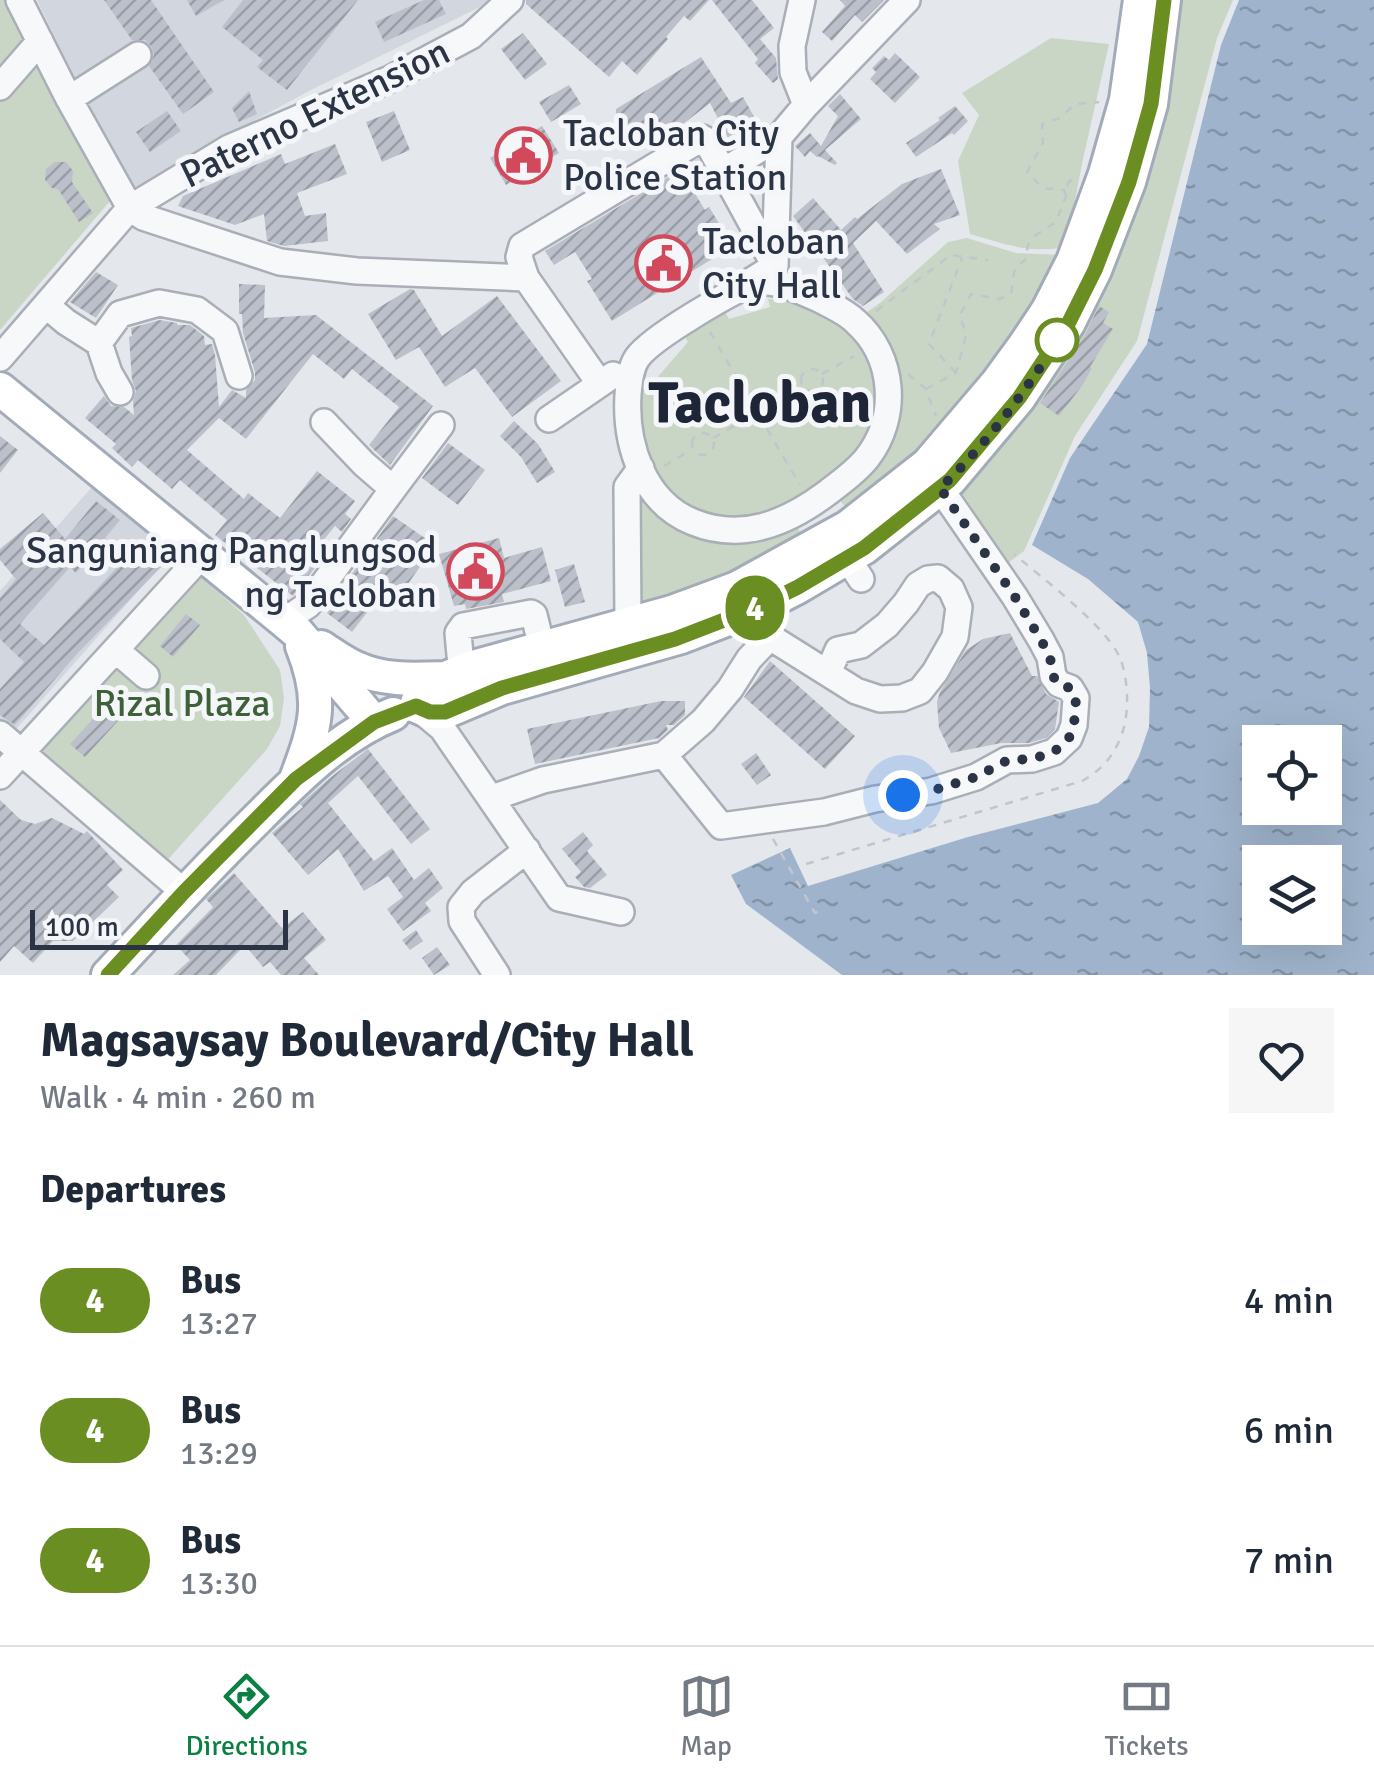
<!DOCTYPE html>
<meta charset="utf-8">
<style>
:root{--surface:#fff;--page:#f6f6f7;--text:#1f2937;--muted:#747a83;--line:#e0e1e3;--accent:#0b8043}
body{margin:0;font-family:Signika,sans-serif;background:var(--page);color:var(--text);height:100vh;display:flex;flex-direction:column;font-size:38px;white-space:nowrap}
*{box-sizing:border-box;margin:0}
p{font-size:32px;color:var(--muted)}
.icon{flex:none;width:55px;height:55px;fill:none;stroke:currentColor;stroke-width:2;stroke-linecap:round;stroke-linejoin:round}
.map{position:relative;height:975px;overflow:hidden}
.sheet{display:flex;flex-direction:column;background:var(--surface);flex:1}
.sheet>*{flex:none}
.badge{padding:0 20px;border-radius:32px;font-size:35px;line-height:65px}
.controls{position:absolute;left:1242px;top:725px;display:grid;gap:20px}
.controls a{display:grid;place-items:center;width:100px;height:100px;border-radius:0px;background:var(--surface);box-shadow:0 10px 40px #0002;font-size:50px}
.scale{position:absolute;left:30px;bottom:25px;width:258px;box-sizing:border-box;padding-left:10px;border:5px solid #2b3445;border-top:0;font-size:28px;line-height:35px;white-space:nowrap;color:#2b3445;-webkit-text-stroke:8px #f4f6f9;paint-order:stroke}
.you{position:absolute;width:50px;height:50px;margin:-25px;border:8px solid #fff;border-radius:50%;background:#1a73e8;box-shadow:0 0 0 15px #1a73e833}
.map>.badge{position:absolute;translate:-50% -50%;box-shadow:0 0 0 5px #fff}
h2{padding:0 40px;font-size:38px;line-height:90px}
.round{display:grid;place-items:center;flex:none;width:105px;height:105px;border-radius:0px;background:var(--page)}
.overview{display:flex;align-items:center;justify-content:space-between;height:170px;padding:0 40px}
h1{font-size:48px;font-weight:800;line-height:75px}
ul{padding:0;list-style:none}
li{display:flex;align-items:center;gap:30px;height:130px;padding:0 40px}
li div{flex:1}
li b{display:block;font-size:38px}
li em{font-style:normal}
li .badge{min-width:110px;font-weight:700;text-align:center}
.tabs{display:flex;justify-content:space-around;align-items:center;height:140px;border-top:2px solid var(--line);background:var(--surface);font-size:28px;color:var(--muted)}
.tabs a{display:grid;justify-items:center;gap:5px}
.tabs .selected{color:var(--accent)}
.map>svg:first-child{display:block}
.built{fill:#d2d6de}
.green{fill:#c9d6c5}
.water{fill:url(#water-ripples);fill-rule:evenodd}
.building{fill:url(#building-hatch)}
.lines{fill:none;stroke-linecap:round;stroke-linejoin:round}
.minor-casing{stroke:#a9aeb7;stroke-width:30}
.major-casing{stroke:#a3abb8;stroke-width:38}
.path{stroke:#c2c5cb;stroke-width:2.5;stroke-dasharray:8 8;stroke-linecap:butt}
.minor{stroke:#f7f8fa;stroke-width:25}
.major{stroke:#fff;stroke-width:32}
.line-casing{stroke:#fff;stroke-width:22}
.line{stroke:#6b8e23;stroke-width:15}
.walk{stroke:#2b3445;stroke-width:10;stroke-dasharray:0 18}
.stop-dot{fill:#fff;stroke:#6b8e23;stroke-width:5}
.labels{text-anchor:middle;dominant-baseline:central;stroke-width:10;stroke-linejoin:round;paint-order:stroke}
.street-label{font-size:38px;fill:#2b3445;stroke:#f4f6f9}
.poi-label{font-size:38px;fill:#2b3445;stroke:#f4f6f9;text-anchor:start}
.park-label{font-size:38px;fill:#3f6138;stroke:#f4f6f9}
.town-label{font-size:58px;font-weight:bold;fill:#1d2536;stroke:#f4f6f9}
</style>
<div class="map">
<svg width="1374" height="975" viewBox="0 0 1374 975">
<defs>
<pattern id="water-ripples" width="26" height="14" patternUnits="userSpaceOnUse" patternTransform="scale(2.5)"><rect width="26" height="14" fill="#9fb4cc"/><path d="M2 4q2-2 4 0t4 0M15 11q2-2 4 0t4 0" fill="none" stroke="#8293a7"/></pattern>
<pattern id="building-hatch" width="6" height="6" patternUnits="userSpaceOnUse" patternTransform="scale(2.5)"><rect width="6" height="6" fill="#bbc0ca"/><path d="M-1 1l2-2M0 6l6-6M5 7l2-2" fill="none" stroke="#989da6"/></pattern>
</defs>
<rect width="100%" height="100%" fill="#e4e7ec"/>
<path class="built" d="M37,0H488L482,6L309,91L237,130L130,193Z
M100,478L178,546L10,736L0,728V591Z"/>
<path class="green" d="M0,0H13L110,201L0,330Z
M1179,0H1233L1217,38L1137,341L1075,436L1024,551L1008,563L957,485L1105,282L1122,249L1139,189Z
M1051,38L1109,44L1083,159L1066,247C1030,254 1004,244 970,234L958,161L979,115L962,93Z
M967,238L1016,253L1062,255L1034,316L922,449L848,511L839,499L890,435L863,315L880,303L948,242Z
M768,299C809,301 821,307 850,333C864,345 874,359 878,378C883,397 871,435 859,450C840,474 786,509 757,518C719,529 669,508 654,471C649,460 641,447 639,436C636,416 639,393 650,377L655,380L688,342L684,335L724,310L729,319L770,307Z
M641,489L656,508L797,526L806,543L642,610L637,496Z
M182,560L244,615L280,670L284,698L280,726L267,749L163,865L23,744Z"/>
<path class="water" d="M1239,0H1374V975H842L746,904L731,875L790,848L808,886L968,837L1098,803L1127,779L1139,756L1149,727L1150,688L1147,653L1138,622L1088,579L1032,545L1070,458L1147,344L1221,45ZM1260,742H1325V808H1260ZM1260,862H1325V928H1260Z"/>
<path class="building" d="M104,0H151L214,92L183,114L149,66L154,55L151,46L145,40H132Z
M187,0H224L196,16Z
M243,0H358L287,90L257,67L263,60L222,27Z
M424,0H439L446,14L384,42L375,22Z
M526,0H709L690,21L684,16L666,37L668,39L637,75L622,61L609,77L526,4Z
M712,0H752L774,28L760,39L776,58L778,79L773,83L755,63L758,59Z
M840,0H884L862,22L855,15L832,41L822,32L845,6Z
M523,33L547,64L525,80L501,49Z
M895,53L920,77L895,103L870,79L876,72L872,68L884,56L889,60Z
M701,57L731,103L743,97L757,122L728,138L710,103L651,149L616,115V109Z
M569,85L581,104L551,122L539,102Z
M249,91L257,114L239,122L232,108Z
M840,94L861,119L825,150L837,163L835,165L818,156L817,157L810,151L805,157L795,146L810,133L821,146L838,116L828,106Z
M955,106L968,121L954,135L952,133L916,157L906,143L940,120L938,118Z
M167,111L181,131L150,152L136,132Z
M394,111L410,150L382,162L366,122Z
M542,126L559,153L506,185L490,158Z
M335,144L347,174L297,193L305,216L326,213L328,241L284,246L267,241L264,214L235,225L178,206L183,196L281,154L285,164Z
M698,159L706,174L689,184L705,210L709,207L733,246L612,321L587,281L592,279L575,252L554,265L545,251Z
M55,162H66L73,171L72,182L93,213L79,222L58,189L52,188L45,180L46,169Z
M941,169L960,215L934,224L940,229L907,254L876,221L853,243L884,292L863,306L853,299L793,216L813,198L841,230L855,217L857,219L902,184Z
M96,272L118,285L96,318L70,302Z
M239,284L265,285L264,318L316,315L433,406L390,465L369,445L399,407L352,369L344,379L313,354L246,439L219,418L187,450L244,499L248,493L280,518L317,471L355,501L345,514L351,519L342,532L335,526L318,547L326,553L293,596L215,535L227,520L180,480L172,489L138,460L132,467L112,448L116,444L85,418L104,396L111,406L124,407L134,415L133,401L136,391L132,380L129,337L132,336L131,328L160,320L177,323V325H190L204,336L205,345L212,344L215,355L219,407L232,390L246,398V390L255,380V372L243,333L242,314H239Z
M410,289L414,290L442,336L497,296L561,381L512,417L475,368L445,387L419,347L396,360L368,314Z
M1099,306L1109,312L1103,323L1113,329L1090,367L1092,368L1084,383L1059,416L1040,403L1085,335Z
M514,421L538,444L555,472L537,483L521,457L500,436Z
M0,436L18,450L0,473Z
M448,443L485,470L458,505L422,478Z
M96,501L120,520L76,573L70,567L20,624L44,645L141,542L164,564L76,655L15,725L0,715V689L24,662L0,639V598L16,579L0,560V549L43,513L65,539Z
M393,516L435,545L392,607L378,598L352,632L327,613L352,580L349,578Z
M499,538L504,558L542,547L551,581L502,594L504,602L466,609L465,604L454,606L439,554Z
M574,564L585,602L565,607L555,570Z
M186,614L200,625L173,657L160,646Z
M1010,633L1032,676H1037L1046,694L1059,702L1055,729L1046,738L1029,743H1001L951,753L939,728L937,702L940,692L966,650L983,639Z
M770,661L855,736L825,769L744,697Z
M661,701H685V715L674,725H666L668,730L659,738L535,764L527,729Z
M104,707L118,721L85,757L70,744Z
M368,749L430,829L411,844L358,776L328,803L374,861L392,848L414,880L429,868L443,888L425,903L431,911L403,931L387,909L403,897L388,876L364,891L338,849L308,875L272,833L303,807L300,804L331,777Z
M756,753L771,775L757,785L741,764Z
M0,800L21,820L35,824L52,818L84,834L87,831L123,870L107,885L119,897L73,941H53L33,963L14,946L0,962Z
M583,832L593,845L587,851L607,875L590,888L584,887L575,877L581,872L562,849Z
M234,873L282,928L303,912L326,940L304,958L319,975H281L270,962L263,967L245,945L216,975H173L190,960L176,945L213,907L206,899Z
M416,930L423,941L410,950L402,940Z
M437,947L450,965L434,975L422,958Z"/>
<g class="lines">
<defs>
<path id="minor" d="M19,0L69,99L130,208L143,217L280,262L357,271L526,278
M802,0L792,46L793,72L806,105
M0,87L40,41
M69,99L138,55
M724,171L779,137L806,105L907,0
M775,266L779,137
M758,281C783,282 801,291 823,301C834,307 846,312 855,321C895,356 899,417 867,458C856,472 841,482 827,493C787,523 742,542 693,522C643,502 625,444 628,395C629,383 630,369 637,358C652,337 733,290 758,281Z
M46,305L66,322L99,343L120,314L159,303L197,310L225,331L239,376
M99,343L109,373L120,392
M0,358L130,208L229,148L390,79L471,36L510,0
M600,384L526,278L519,257L522,246L702,138L706,140L775,266L751,281
M549,419L613,375
M393,489L441,425
M847,558L861,579
M759,607L770,637L856,691L880,699L902,698L920,691L935,672L955,637L959,607L951,589L938,578L928,579L918,585L906,603L887,625L861,645L838,650L828,673
M284,621L308,605L393,489L364,464L324,422
M628,624L627,487L641,468
M117,651L146,676
M466,669L460,655L458,633L463,626L531,613L534,615L542,648
M419,709L442,728L559,898L621,912
M0,734L184,892
M664,755L721,826L824,812L875,799L931,791L976,777L1007,760L1032,759L1054,752L1069,738L1074,725L1076,698L1070,688L1059,684L1053,676L1050,657L1041,640L1015,597L940,488
M0,776L203,554
M492,798L543,780L664,755L703,721L730,689L749,659L770,637
M497,975L462,921L461,907L473,892L527,850"/>
<path id="major" d="M0,389L284,621L297,632L374,722
M321,647C332,654 344,663 356,668C384,681 414,679 444,678
M416,706L430,712H445L502,688L681,637L759,607L798,587L864,548L950,480L1019,398L1068,324L1095,270L1129,182L1151,104L1164,0
M416,706L422,689L466,669L672,612L737,588L848,527L928,464L997,383L1024,346L1048,310L1073,261L1105,174L1126,100L1140,0
M296,779C316,726 324,701 302,646
M108,975C156,924 203,872 253,823C294,782 338,736 393,714"/>
</defs>
<use href="#minor" class="minor-casing"/>
<use href="#major" class="major-casing"/>
<path class="path" d="M1066,195L1064,190L1043,188L1027,172L1043,143L1042,124L1060,118L1075,104L1099,102
M876,311L951,255L988,260
M710,332L800,485
M801 380a11 11 0 1 1 22 0a11 11 0 1 1-22 0Z
M956,373L929,344L962,258
M822,374L854,356
M908,374L926,389L936,416
M926,389L956,373L966,336L960,315L971,294L999,299L1011,294L1014,272L1017,266L1025,260L1028,245L1036,235L1056,222L1066,196L1068,183L1077,175
M692 444a11 11 0 1 1 22 0a11 11 0 1 1-22 0Z
M713,438L802,387
M664,466L691,450
M773,839L815,913L824,908
M806,864L1082,781C1104,769 1117,752 1124,727C1129,707 1128,678 1120,658C1107,627 1041,577 1014,554"/>
<use href="#minor" class="minor"/>
<use href="#major" class="major"/>
</g>
<g class="lines">
<defs>
<path id="line" d="M108,975L184,892L296,779L374,722L416,706L430,712H445L502,688L675,639L758,607L798,587L864,548L950,480L1019,398L1068,324L1095,270L1129,182L1151,104L1164,0"/>
</defs>
<use href="#line" class="line-casing"/>
<use href="#line" class="line"/>
<path class="walk" d="M903,795L931,791L976,777L1008,760L1032,759L1054,752L1069,738L1074,725L1076,698L1070,688L1058,684L1053,676L1050,657L1041,640L1015,597L940,488C981,451 1032,384 1057,340"/>
</g>
<defs>
<symbol id="civic-ring" viewBox="-11 -11 22 22"><circle r="9.5" fill="#f4f6f9" stroke="#d1495b" stroke-width="1.5"/><path d="M-.6-6.5H3V-4.5H.6V-3L4-1V1h2V6H-6V1h2V-1L-.6-3ZM-1.2 2.5V6h2.4V2.5Z" fill="#d1495b"/></symbol>
</defs>
<g fill-rule="evenodd">
<use href="#civic-ring" x="492" y="124" width="63" height="63"/>
<use href="#civic-ring" x="632" y="232" width="63" height="63"/>
<use href="#civic-ring" x="444" y="540" width="63" height="63"/>
</g>
<circle class="stop-dot" cx="1057" cy="340" r="20"/>
<g class="labels">
<g class="street-label">
<text transform="translate(315 113) rotate(-26)">Paterno Extension</text>
</g>
<g class="poi-label">
<text x="563" y="133">Tacloban City<tspan x="563" dy="44">Police Station</tspan></text>
<text x="702" y="241">Tacloban<tspan x="702" dy="44">City Hall</tspan></text>
<text x="437" y="550" text-anchor="end">Sanguniang Panglungsod<tspan x="437" dy="44">ng Tacloban</tspan></text>
</g>
<g class="park-label">
<text x="182" y="703">Rizal Plaza</text>
</g>
<g class="town-label">
<text x="760" y="403">Tacloban</text>
</g>
</g>
</svg>
<div class="controls">
<a><svg class="icon" aria-label="locate" viewBox="0 0 24 24"><circle cx="12" cy="12" r="6"/><path d="M12 2v4M12 18v4M2 12h4M18 12h4"/></svg></a>
<a><svg class="icon" aria-label="layers" viewBox="0 0 24 24"><path d="M12 4l9 5-9 5-9-5zM3 14l9 5 9-5"/></svg></a>
</div>
<div class="scale">100 m</div>
<div class="you" style="left:903px;top:795px"></div>
<b class="badge" style="left:755px;top:608px;background:#6b8e23;color:#fff">4</b>
</div>
<section class="sheet">
<div class="overview"><div><h1>Magsaysay Boulevard/City Hall</h1><p>Walk · 4 min · 260 m</p></div><a class="round"><svg class="icon" aria-label="heart" viewBox="0 0 24 24"><path d="M12 20l-8-8c-3-5 5-10 8-4 3-6 11-1 8 4z"/></svg></a></div>
<h2>Departures</h2>
<ul>
<li><span class="badge" style="background:#6b8e23;color:#fff">4</span><div><b>Bus</b><p>13:27</p></div><em>4 min</em></li>
<li><span class="badge" style="background:#6b8e23;color:#fff">4</span><div><b>Bus</b><p>13:29</p></div><em>6 min</em></li>
<li><span class="badge" style="background:#6b8e23;color:#fff">4</span><div><b>Bus</b><p>13:30</p></div><em>7 min</em></li>
</ul>
</section>
<nav class="tabs">
<a class="selected"><svg class="icon" aria-label="directions" viewBox="0 0 24 24"><path d="M12 3l9 9-9 9-9-9zM9 14v-3h6M13 9l2 2-2 2"/></svg>Directions</a>
<a><svg class="icon" aria-label="map" viewBox="0 0 24 24"><path d="M3 6l6-2 6 2 6-2v14l-6 2-6-2-6 2zM9 4v14M15 6v14"/></svg>Map</a>
<a><svg class="icon" aria-label="tickets" viewBox="0 0 24 24"><path d="M3 7h18v10H3zM15 7v10"/></svg>Tickets</a>
</nav>
